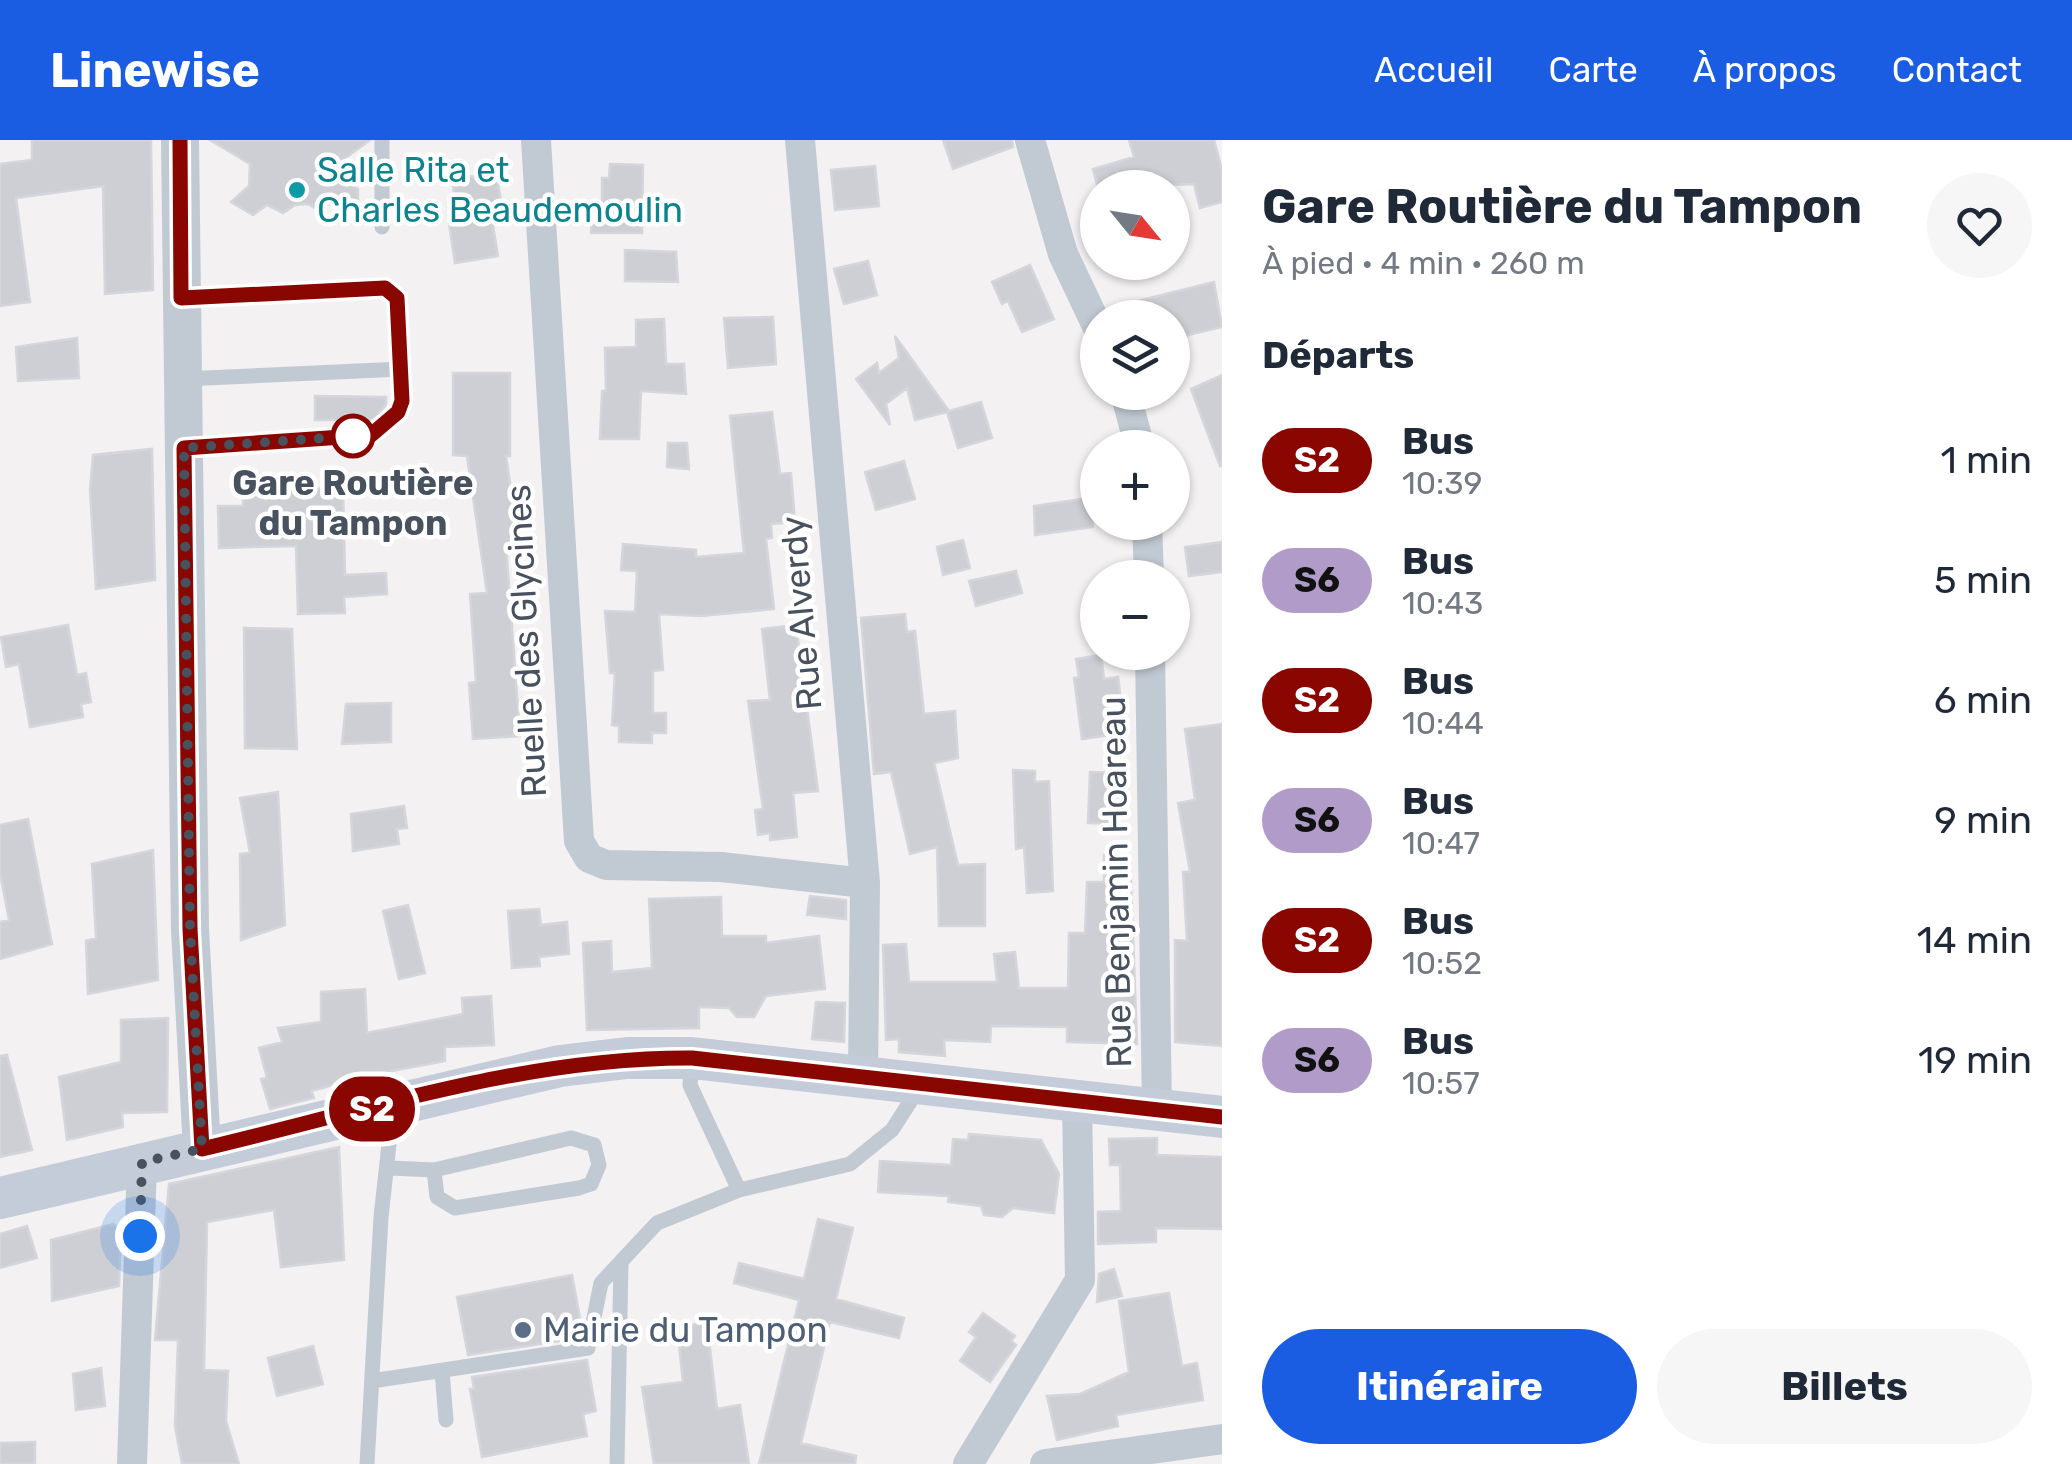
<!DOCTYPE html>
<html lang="fr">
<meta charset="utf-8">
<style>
:root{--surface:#fff;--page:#f6f6f7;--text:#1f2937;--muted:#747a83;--accent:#1b5de2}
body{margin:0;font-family:Rubik,sans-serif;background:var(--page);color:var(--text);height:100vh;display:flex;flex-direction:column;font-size:38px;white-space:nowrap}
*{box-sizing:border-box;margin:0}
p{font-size:32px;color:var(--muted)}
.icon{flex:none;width:55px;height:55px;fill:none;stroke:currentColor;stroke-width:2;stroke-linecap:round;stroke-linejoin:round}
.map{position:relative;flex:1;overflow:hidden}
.sheet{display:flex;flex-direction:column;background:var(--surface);width:850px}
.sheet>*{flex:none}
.badge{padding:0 20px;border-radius:32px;font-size:35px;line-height:65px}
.needle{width:65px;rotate:120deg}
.buttons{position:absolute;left:1080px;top:30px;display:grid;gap:20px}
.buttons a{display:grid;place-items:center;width:110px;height:110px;border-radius:50%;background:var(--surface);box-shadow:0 2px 8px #0004;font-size:50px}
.you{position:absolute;width:50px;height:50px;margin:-25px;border:8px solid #fff;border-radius:50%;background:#1a73e8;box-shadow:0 0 0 15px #1a73e833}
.map>.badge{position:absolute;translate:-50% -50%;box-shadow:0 0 0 5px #fff}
h2{padding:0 40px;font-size:38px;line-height:90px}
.round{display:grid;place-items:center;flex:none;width:105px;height:105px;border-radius:52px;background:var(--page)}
.overview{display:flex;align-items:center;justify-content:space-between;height:170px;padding:0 40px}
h1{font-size:48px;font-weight:700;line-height:75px}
.action{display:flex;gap:20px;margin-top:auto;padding:20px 40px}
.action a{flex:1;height:115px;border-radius:60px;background:var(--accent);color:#fff;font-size:40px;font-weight:700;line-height:115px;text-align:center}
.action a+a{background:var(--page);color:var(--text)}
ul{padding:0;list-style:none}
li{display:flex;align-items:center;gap:30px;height:120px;padding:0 40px}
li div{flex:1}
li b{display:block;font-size:38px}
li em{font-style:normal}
li .badge{min-width:110px;font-weight:700;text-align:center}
header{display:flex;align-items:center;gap:60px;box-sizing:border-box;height:140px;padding:0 50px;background:var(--accent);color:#fff}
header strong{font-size:48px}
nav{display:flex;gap:55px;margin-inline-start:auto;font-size:35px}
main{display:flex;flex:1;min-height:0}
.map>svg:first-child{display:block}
.building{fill:#cdcfd5;stroke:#d5d6dc;stroke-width:2.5}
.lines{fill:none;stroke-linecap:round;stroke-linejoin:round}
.service{stroke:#c1c9d2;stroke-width:15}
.minor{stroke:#c1c9d2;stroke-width:30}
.tertiary{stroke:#c1c9d2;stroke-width:38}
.secondary{stroke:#c4ccd9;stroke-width:42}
.line-casing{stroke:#fff;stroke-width:22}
.line{stroke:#890700;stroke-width:15}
.walk{stroke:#48515e;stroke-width:10;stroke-dasharray:0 18}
.culture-dot{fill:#0f9aa8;stroke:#fff;stroke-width:4}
.stop-dot{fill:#fff;stroke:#890700;stroke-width:5}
.service-dot{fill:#5c6f8a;stroke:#fff;stroke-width:4}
.labels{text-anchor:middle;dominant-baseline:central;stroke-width:9;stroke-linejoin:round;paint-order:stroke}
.culture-label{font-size:35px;fill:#0d838f;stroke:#fff;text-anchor:start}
.stop-label{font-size:35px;font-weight:bold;fill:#48515e;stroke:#fff}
.street-label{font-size:35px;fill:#48515e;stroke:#fff}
.service-label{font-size:35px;fill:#4e5e75;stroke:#fff;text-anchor:start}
</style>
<header>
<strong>Linewise</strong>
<nav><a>Accueil</a><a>Carte</a><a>À propos</a><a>Contact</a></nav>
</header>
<main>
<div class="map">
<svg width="1222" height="1324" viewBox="0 0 1222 1324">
<rect width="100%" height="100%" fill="#f3f1f1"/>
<path class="building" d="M32,0H151L153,150L105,154L103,46L16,58L30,162L0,166V24L32,20Z
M210,0H370L329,30L358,49V60L346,69L330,63L319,71L308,64L295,65L283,73L267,65L253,75L231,62L249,46L250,24Z
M943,0H1012L1013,7L953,29Z
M1129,0H1214L1222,30V62L1200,68L1194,44L1098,48L1093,29L1134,17Z
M610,24L643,25L642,93H591L592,63H602V38H609Z
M875,26L879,66L835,70L831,30Z
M496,32L502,66L490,68L498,116L455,123L449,84L459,82L452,40Z
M625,110L676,112L678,142L625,141Z
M868,121L877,155L844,164L834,129Z
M1030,125L1054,179L1022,192L1008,161L1002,164L992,142Z
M1214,142L1222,187L1172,199V178H1114L1109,168Z
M773,177L776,224L728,228L724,178Z
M664,179L666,224H684L686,254L641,251L639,299H600L602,251H606L605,208L636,207V180Z
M895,196L949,271L981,262L992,298L958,308L947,272L915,280L907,248L886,264L890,285L856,239L877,223L879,233L899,218Z
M77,198L79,238L18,241L16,207Z
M453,233H510V316H506L519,403L506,405L520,596L473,599L469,543L476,542L470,454L487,453L467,316L453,315Z
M1222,235V325L1220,326L1191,249Z
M315,256L386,257V265L373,280H315Z
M772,272L780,334L791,333L795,382L771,384L772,398L766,399L774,469L701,476L659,474L663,530L653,531V573H666V593H652V603L619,602V586L612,585L615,533H610L605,471L635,472L637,431L621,430L623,404L696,410V417L744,413L730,276Z
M668,303H687L689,329L667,327Z
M152,309L155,440L96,449L90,350L93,315Z
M904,321L915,359L876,370L865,332Z
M343,348L345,435L386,433L387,454L344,457L345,473L298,474L296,406L219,408L218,366H243V355L282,354V349Z
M1089,358L1093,387L1035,395L1034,366Z
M963,400L970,428L943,435L937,407Z
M1222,402V432L1189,436L1185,407Z
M1016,431L1022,453L976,466L969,441Z
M905,474L907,492L915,491L924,574L955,571L958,618L934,623L958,725L985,724V786H939L937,707L910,714L891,632L874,634L861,478Z
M68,485L77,535L86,533L91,562L81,564L83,577L30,587L19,524L6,527L1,497Z
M796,485L818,651L793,653L797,697L770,700V693L758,695L755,670L763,669L748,561L770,560L762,489Z
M244,488L292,489L297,609L245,608Z
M1101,515L1104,539L1118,537L1125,593L1082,599L1074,538L1079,537L1076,519Z
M391,563V602L342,604L346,564Z
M1222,584V906L1175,902V800L1187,801L1183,732H1190L1178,663L1195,660L1185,589Z
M1013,630L1035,631V642L1049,641L1053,751L1027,753L1024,707L1016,709Z
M1090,632L1119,633L1118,684L1088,683Z
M278,652L285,785L241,800L240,714L250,713L240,658Z
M404,666L407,688L397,689L399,704L353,711L351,674Z
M28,679L52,804L0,819V782L9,780L0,733V685Z
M153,710L158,840L88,854L86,801L96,798L92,724Z
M1104,715L1130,716L1137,904L1067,902V887L991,886L990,902L944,900L945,916L899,912V899L886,900L883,805L906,804L909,842H997L994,814L1015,812L1019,848H1068L1069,793H1085L1087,742H1104Z
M810,756L846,760V779L807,775Z
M721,757L722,796H766V803L819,796L825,849L766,856L754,877H737L729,868L699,867V888L587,890L583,803L611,801L612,832L652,828L649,759Z
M408,765L425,833L399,839L383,771Z
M539,769L541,785L567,782L569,814L539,817L540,826L512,828L508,771Z
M365,849L367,893L463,874L462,858L491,856L494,905L445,907V921L370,935L311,951L314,958L270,969L261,939L267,938L259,908L282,902L278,888L321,882V852Z
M816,862L845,863L844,902L812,899Z
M168,878L167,972L122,973L123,987L67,1000L59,937L121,922V880Z
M7,915L32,1010L0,1017V916Z
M969,994L1041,1000L1059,1034L1054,1073L1013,1068L1002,1077L984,1075L981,1066L948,1062L949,1056L878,1052L880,1021L951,1025L953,999L968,1000Z
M1157,998V1015L1222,1017V1089L1156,1088V1102L1098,1104V1072L1121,1071L1120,1025H1110L1109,999Z
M339,1007L344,1120L281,1127L274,1070L207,1082L204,1230L228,1231L226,1281L239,1324H182L175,1286L178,1200H155L169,1044Z
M818,1079L853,1088L836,1159L904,1178L899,1198L830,1182L801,1303L856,1316L855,1324H759L799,1160L734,1143L739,1123L804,1139Z
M113,1084L121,1090L119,1146L52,1161L51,1100Z
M27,1086L37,1118L0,1128V1094Z
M1114,1129L1122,1156L1097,1162L1099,1134Z
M572,1135L581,1184L579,1198L468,1215L457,1157Z
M1169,1153L1182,1226L1197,1223L1203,1260L1116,1275L1118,1286L1057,1300L1047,1256L1080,1254L1129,1232L1119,1161Z
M983,1173L1015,1196L1011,1201L1016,1205L990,1242L960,1221L976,1197L969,1192Z
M707,1183L717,1269L740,1265L749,1324H654L642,1247L683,1242L677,1186Z
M313,1206L323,1244L277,1256L268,1218Z
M587,1220L596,1271L583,1274L587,1296L482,1317L470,1249H474L472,1237Z
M101,1228L105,1266L76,1270L73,1234Z
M35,1302V1324H0V1303Z"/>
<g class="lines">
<path class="service" d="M382,87V0
M184,158L385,148L397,158L399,168C401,211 418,273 371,295L184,308
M183,239L402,229
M692,919L690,945L739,1050
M390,1028L434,1030L571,998L594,1005L599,1025L591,1044L579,1048L455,1068L437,1057L434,1030
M442,1231L446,1280
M372,1241L588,1208L601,1143L657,1083L739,1050L850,1024L892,990L910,962L915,945
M367,1324L381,1077L393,968
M617,1324L621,1122"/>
<path class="minor" d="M536,0L579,701L589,718L606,725L721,727L865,743
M800,0L865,743L863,939
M1030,0L1063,114L1098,188
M1125,252L1140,308
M1147,382L1149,438
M1150,512L1157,971
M132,1324L142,1022
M968,1324L1080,1140L1077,962
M1045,1324L1222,1299"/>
<path class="tertiary" d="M180,0L190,789L202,1009"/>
<path class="secondary" d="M0,1058L560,926L627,918H692L1222,977"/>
</g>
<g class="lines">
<defs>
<path id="line" d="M180,0L181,158L385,148L397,158L402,261L398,272L371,295L184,308L190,789L202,1009C363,971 526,917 692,918L1222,977"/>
</defs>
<use href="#line" class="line-casing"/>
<use href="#line" class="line"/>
<path class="walk" d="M140,1096L142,1022L202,1009L190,789L184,308L367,295L353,296"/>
</g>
<circle class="culture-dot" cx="297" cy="50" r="10"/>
<circle class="stop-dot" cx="353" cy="296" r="20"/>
<circle class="service-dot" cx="523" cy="1190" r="10"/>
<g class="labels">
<g class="culture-label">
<text x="317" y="30">Salle Rita et<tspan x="317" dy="40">Charles Beaudemoulin</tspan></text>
</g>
<g class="stop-label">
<text x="353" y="343">Gare Routière<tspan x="353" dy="40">du Tampon</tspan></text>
</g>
<g class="street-label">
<text transform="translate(801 473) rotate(-95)">Rue Alverdy</text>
<text transform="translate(526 501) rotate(-93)">Ruelle des Glycines</text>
<text transform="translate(1116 742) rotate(-91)">Rue Benjamin Hoareau</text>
</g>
<g class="service-label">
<text x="543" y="1190">Mairie du Tampon</text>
</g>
</g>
</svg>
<div class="buttons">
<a><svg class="needle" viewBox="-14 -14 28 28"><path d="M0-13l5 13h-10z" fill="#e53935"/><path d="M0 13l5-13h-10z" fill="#747a83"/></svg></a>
<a><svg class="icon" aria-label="layers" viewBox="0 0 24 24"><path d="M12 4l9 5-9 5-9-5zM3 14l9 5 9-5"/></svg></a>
<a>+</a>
<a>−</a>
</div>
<div class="you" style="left:140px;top:1096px"></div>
<b class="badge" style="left:372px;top:969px;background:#890700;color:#fff">S2</b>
</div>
<section class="sheet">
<div class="overview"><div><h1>Gare Routière du Tampon</h1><p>À pied · 4 min · 260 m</p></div><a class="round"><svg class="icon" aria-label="heart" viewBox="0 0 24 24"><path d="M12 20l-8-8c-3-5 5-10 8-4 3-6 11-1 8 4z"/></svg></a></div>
<h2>Départs</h2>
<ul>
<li><span class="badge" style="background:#890700;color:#fff">S2</span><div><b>Bus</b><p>10:39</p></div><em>1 min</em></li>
<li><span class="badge" style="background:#b19bc9;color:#111">S6</span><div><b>Bus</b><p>10:43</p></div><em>5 min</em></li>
<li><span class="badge" style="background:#890700;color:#fff">S2</span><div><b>Bus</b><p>10:44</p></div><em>6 min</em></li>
<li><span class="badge" style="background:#b19bc9;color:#111">S6</span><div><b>Bus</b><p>10:47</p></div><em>9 min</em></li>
<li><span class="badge" style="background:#890700;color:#fff">S2</span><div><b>Bus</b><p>10:52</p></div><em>14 min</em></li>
<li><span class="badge" style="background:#b19bc9;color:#111">S6</span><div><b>Bus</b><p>10:57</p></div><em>19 min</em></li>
</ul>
<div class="action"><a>Itinéraire</a><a>Billets</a></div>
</section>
</main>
